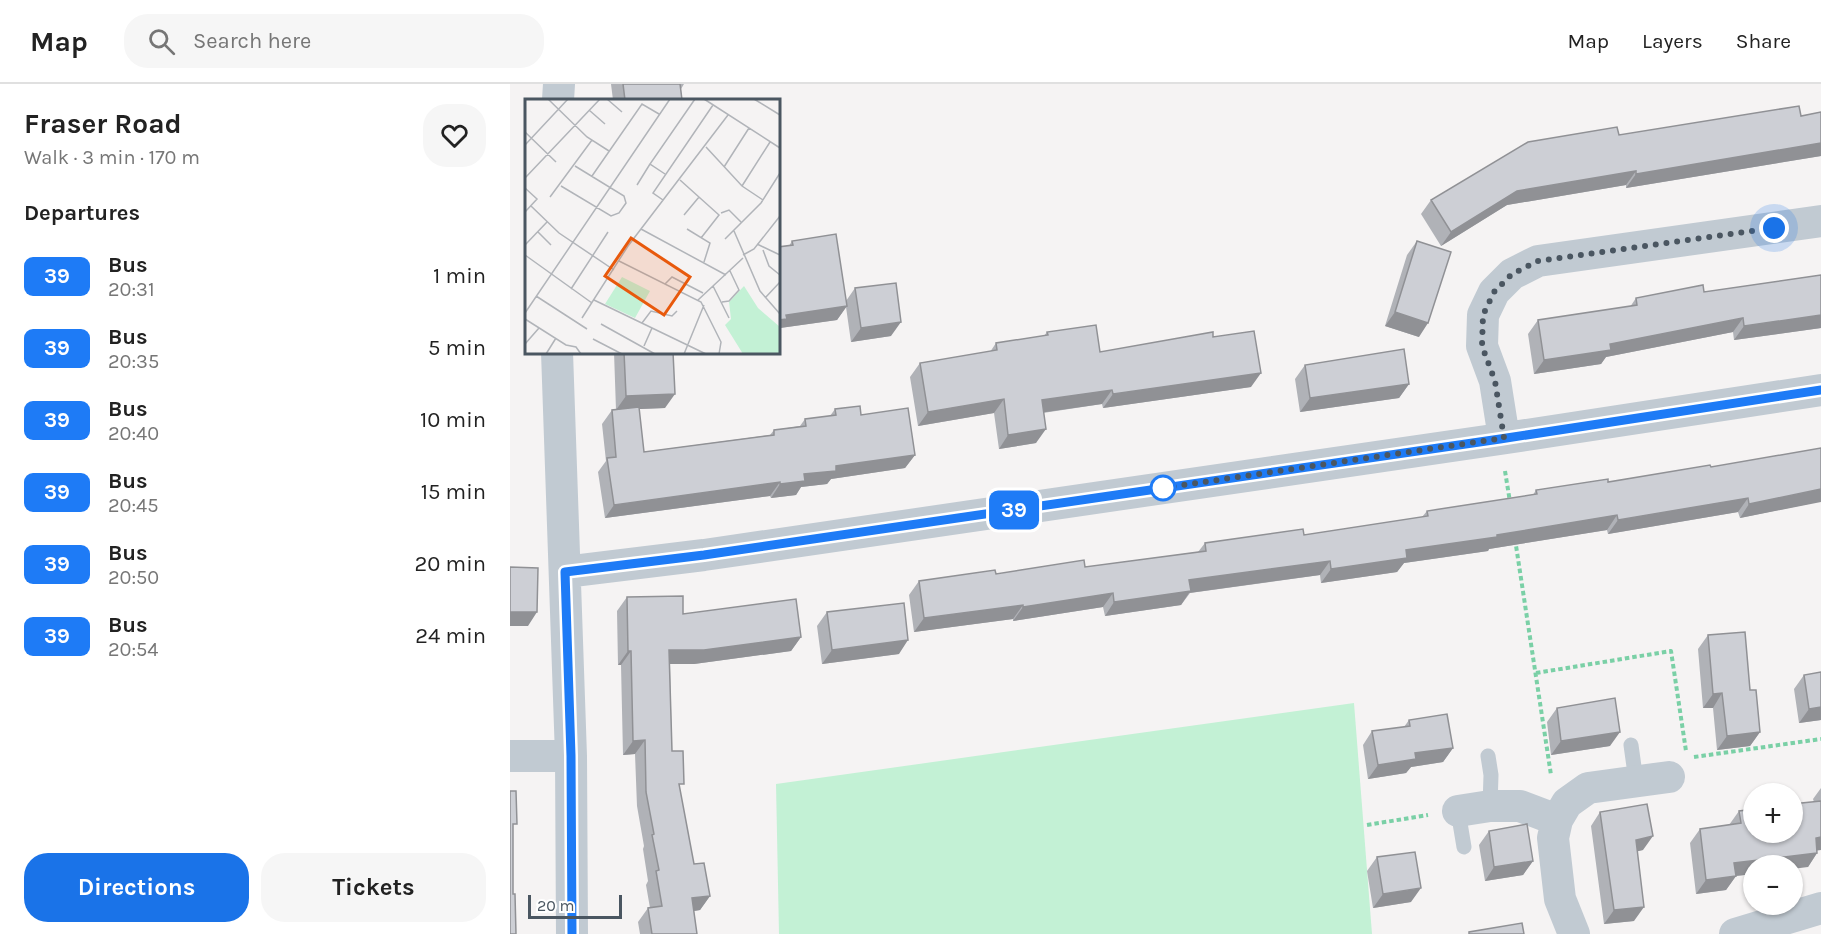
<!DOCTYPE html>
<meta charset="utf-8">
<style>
:root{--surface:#fff;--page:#f6f6f6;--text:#222;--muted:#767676;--line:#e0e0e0;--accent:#1a73e8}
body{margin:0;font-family:Karla,sans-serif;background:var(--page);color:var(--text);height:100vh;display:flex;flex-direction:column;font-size:22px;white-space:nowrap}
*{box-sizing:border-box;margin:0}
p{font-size:20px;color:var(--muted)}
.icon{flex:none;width:33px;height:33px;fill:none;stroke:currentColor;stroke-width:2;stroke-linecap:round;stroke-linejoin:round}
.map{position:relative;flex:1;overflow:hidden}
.panel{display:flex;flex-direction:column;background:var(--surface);width:510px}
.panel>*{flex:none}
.badge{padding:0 12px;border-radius:9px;font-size:21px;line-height:39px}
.fabs{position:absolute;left:1233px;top:699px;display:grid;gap:12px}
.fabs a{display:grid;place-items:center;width:60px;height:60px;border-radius:50%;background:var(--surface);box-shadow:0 2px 4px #0004;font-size:30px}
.scale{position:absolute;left:18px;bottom:15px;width:94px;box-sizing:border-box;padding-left:6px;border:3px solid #4a5661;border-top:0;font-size:16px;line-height:21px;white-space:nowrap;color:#4a5661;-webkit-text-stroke:4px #fff;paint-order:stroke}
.you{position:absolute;width:30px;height:30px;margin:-15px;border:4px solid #fff;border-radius:50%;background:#1a73e8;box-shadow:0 0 0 9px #1a73e833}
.map>.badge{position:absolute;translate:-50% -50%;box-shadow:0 0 0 3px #fff}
h2{padding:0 24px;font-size:22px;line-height:54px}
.round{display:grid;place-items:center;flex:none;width:63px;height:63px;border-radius:24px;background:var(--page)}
.overview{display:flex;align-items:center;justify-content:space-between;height:102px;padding:0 24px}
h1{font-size:28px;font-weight:700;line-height:45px}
.button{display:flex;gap:12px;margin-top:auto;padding:12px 24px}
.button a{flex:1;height:69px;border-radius:24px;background:var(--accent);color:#fff;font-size:24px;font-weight:700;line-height:69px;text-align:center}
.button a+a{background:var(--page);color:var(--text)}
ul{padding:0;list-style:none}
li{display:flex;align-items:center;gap:18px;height:72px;padding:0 24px}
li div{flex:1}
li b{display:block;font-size:22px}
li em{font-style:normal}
li .badge{min-width:66px;font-weight:700;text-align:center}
header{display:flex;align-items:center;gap:36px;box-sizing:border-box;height:84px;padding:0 30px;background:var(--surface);border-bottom:2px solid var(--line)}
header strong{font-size:28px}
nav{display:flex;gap:33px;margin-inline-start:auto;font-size:21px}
.search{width:420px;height:54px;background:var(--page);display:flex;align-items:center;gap:15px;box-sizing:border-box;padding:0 21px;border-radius:24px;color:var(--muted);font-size:22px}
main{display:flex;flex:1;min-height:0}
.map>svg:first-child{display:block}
.green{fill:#c3f1d5}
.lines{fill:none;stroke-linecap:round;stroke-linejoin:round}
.path{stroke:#7ad0a6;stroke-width:4;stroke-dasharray:4.5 3;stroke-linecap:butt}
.lane{stroke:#c1cad2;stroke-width:15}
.street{stroke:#c1cad2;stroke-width:32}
.wall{fill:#b0b2b7}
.shaded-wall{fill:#909195}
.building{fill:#cdcfd5;stroke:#909195;stroke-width:1.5}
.line-casing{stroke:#fff;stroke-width:14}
.line{stroke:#1e7bf6;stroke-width:9}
.walk{stroke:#4a5661;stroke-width:6;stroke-dasharray:0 10.8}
.stop-dot{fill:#fff;stroke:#1e7bf6;stroke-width:3}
.inset-road{fill:none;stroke:#b1b4b9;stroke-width:1.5}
.view{fill:#e8590c;fill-opacity:0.15;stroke:#e8590c;stroke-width:3}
.inset-edge{fill:none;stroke:#4a5661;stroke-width:3}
</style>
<header>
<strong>Map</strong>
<div class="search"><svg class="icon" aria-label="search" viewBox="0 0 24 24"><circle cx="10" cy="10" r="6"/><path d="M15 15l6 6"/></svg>Search here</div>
<nav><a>Map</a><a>Layers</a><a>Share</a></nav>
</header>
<main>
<section class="panel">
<div class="overview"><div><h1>Fraser Road</h1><p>Walk · 3 min · 170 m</p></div><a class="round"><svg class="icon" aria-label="heart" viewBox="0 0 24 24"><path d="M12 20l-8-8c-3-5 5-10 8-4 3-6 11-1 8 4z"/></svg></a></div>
<h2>Departures</h2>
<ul>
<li><span class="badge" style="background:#1e7bf6;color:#fff">39</span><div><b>Bus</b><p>20:31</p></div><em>1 min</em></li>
<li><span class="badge" style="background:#1e7bf6;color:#fff">39</span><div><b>Bus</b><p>20:35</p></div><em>5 min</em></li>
<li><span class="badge" style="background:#1e7bf6;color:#fff">39</span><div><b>Bus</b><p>20:40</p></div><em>10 min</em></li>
<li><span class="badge" style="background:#1e7bf6;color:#fff">39</span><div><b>Bus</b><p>20:45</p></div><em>15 min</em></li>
<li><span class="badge" style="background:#1e7bf6;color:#fff">39</span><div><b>Bus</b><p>20:50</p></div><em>20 min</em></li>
<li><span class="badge" style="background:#1e7bf6;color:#fff">39</span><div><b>Bus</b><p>20:54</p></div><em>24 min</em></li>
</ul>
<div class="button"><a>Directions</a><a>Tickets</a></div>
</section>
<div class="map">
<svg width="1311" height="850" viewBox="0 0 1311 850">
<rect width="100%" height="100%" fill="#f5f3f3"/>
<path class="green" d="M844,619L862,850H269L266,700Z"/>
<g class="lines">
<path class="path" d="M995,387L1000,418
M1005,455L1041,691
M1026,589L1161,567L1176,667
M1184,673L1311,655
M857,741L918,731"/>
<path class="lane" d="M1121,661L1126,697
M978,672L981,691L980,722
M948,727L954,763"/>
<path class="street" d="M48,16L49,0
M47,268L61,672L62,850
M994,354L985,297L972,262L973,231L984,208L1002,190L1028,177L1311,137
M55,488L194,471L990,355L1311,306
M0,672H61
M948,727L980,722H1010L1047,736
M1064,850L1050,815L1043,754L1047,736L1057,719L1078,704L1159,693
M1225,850L1311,824"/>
</g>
<path class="wall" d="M101,0H174L171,5L172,16H103Z
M1311,28V72L1116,104V101L997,121L931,162L911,130L921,116L1109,51L1291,32Z
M282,157L336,217L345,204L381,252L341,258L336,223L327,236L270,244L268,247V163L279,162Z
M907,157L909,253L875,242L897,171Z
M1311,191V244L1224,256L1223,248L1096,273L1091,280L1024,290L1018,250L1028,236L1120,223L1126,214L1194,208Z
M537,248L590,268L703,253L741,303L593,324L592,320L533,329L526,359L489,365L484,329L408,342L400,293L410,279L480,268L486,259L534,252Z
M104,268H163L155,324L129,325L134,368L260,351L264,346L290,342L295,335L320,332L325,325L351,331L405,371L395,384L321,395L317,400L291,403L286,411L261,414L260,412L95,434L88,388L96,377L92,340L102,326H106Z
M795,281L899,300L889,314L790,328L785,295Z
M1201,383L1298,420L1230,434L1228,428L1098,450L1097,446L979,465L978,467L894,479L887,488L811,499L810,491L680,509L671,521L595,532L593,523L503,537V535L404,548L399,511L409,497L575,483L688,468L695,459L794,451L912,433L917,427L1023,411L1026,406L1098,398Z
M117,513L173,530L291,553L281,567L184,580H160L162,667L184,780L200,812L190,826L184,827L187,850H130L128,838L138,824H140L136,801L138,797L133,765L134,762L127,722L125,670L113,671L111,581H108L107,527Z
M317,528L389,570L312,580L307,542Z
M1198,551L1240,606L1250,648L1240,662L1207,666L1203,624H1193L1188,565Z
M1294,591L1311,636L1289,639L1284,605Z
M1047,624L1100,662L1041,671L1037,638Z
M899,636L943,664L933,678L901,683L896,689L858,695L853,661L862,647L894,643Z
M1311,704V766H1307V769L1298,783L1244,782V790L1226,792L1216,806L1186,810L1180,759L1190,745L1219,741L1229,727L1304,718L1303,715Z
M1090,728L1133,766L1127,767L1124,837L1094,840L1081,742Z
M979,747L1023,777L1013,791L975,797L969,761Z
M867,773L901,818L863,824L857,787Z"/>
<path class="shaded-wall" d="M1311,59V72L1116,104L1126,90Z
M1126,87L1116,101L997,121L931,162L941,148L1007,107Z
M337,222L327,236L270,244L268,247V236L276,231Z
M885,228L918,239L909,253L875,242Z
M1311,231V244L1224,256L1234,242Z
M1233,234L1223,248L1096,273L1091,280L1024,290L1034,276L1100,260Z
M391,238L381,252L341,258L351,244Z
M751,289L741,303L593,324L603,310Z
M899,300L889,314L790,328L800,314Z
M602,306L592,320L522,330L532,316Z
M165,310L155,324L106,326L116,312Z
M494,315L484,329L408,342L418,328Z
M536,345L526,359L489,365L498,351Z
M405,371L395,384L321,395L317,400L291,403L286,411L261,414L270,400L294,390L326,382Z
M270,398L260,412L95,434L104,421Z
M1311,405V418L1230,434L1239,420Z
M1238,414L1228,428L1098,450L1108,436Z
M1107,431L1097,446L979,465L978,467L894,479L887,488L811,499L821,485L896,466Z
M820,477L810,491L679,509L671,521L595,532L604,518L679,496Z
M603,509L593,523L503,537L513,523Z
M513,521L503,535L404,548L414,534Z
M0,528H27L18,542H0Z
M291,553L281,567L184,580H150L159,566Z
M398,556L389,570L312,580L322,566Z
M118,567H121L111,581H108Z
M1212,609L1203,624H1193L1203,610Z
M1311,623V636L1289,639L1299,625Z
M1110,648L1100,662L1041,671L1051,657Z
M1250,648L1240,662L1207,666L1217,652Z
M135,656L125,670L113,671L123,657Z
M943,664L933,678L901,683L896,689L858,695L868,681L905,669Z
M1143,752L1133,766L1116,770L1126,756Z
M1311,753V766L1296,768L1306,754Z
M1307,769L1298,783L1282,785V782H1244V790L1215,793L1224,779Z
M1023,777L1013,791L975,797L984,783Z
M1226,792L1216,806L1186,810L1196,796Z
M911,804L901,818L863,824L873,810Z
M200,812L190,826L172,829L182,814Z
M1134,823L1124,837L1094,840L1104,826Z"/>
<path class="building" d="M113,0H170L172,16H115Z
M1289,22L1291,32L1311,28V59L1126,90V87L1007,107L941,148L921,116L1018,58L1107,43L1109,51Z
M326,150L337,222L276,231L277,235L268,236V163L283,161L282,157Z
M907,157L941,168L918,239L885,228Z
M1311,191V231L1234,242L1233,234L1100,260L1101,266L1034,276L1028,236L1127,221L1126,214L1193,201L1194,208Z
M386,199L391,238L351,244L345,204Z
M586,241L590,268L703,248V253L744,247L751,289L603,310L602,306L532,316L536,345L498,351L494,315L418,328L410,279L487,266L486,259L538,251L537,248Z
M894,265L899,300L800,314L795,281Z
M114,268H163L165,310L116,312Z
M350,322L351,331L398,324L405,371L326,382V387L294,390L295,397L270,400V398L104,421L97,374L106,373L102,326L129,323L134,368L264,351V346L296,342L295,335L326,331L325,325Z
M1311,364V405L1239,420L1238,414L1108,436L1107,431L987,451V453L896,466L897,474L821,485L820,477L679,496L681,507L604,518L603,509L513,523V521L414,534L409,497L485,486L486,490L574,476L575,483L696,467L695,459L793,445L794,451L918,432L917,427L1027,410L1026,406L1098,395V398L1200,381L1201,383Z
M0,483L28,484L27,528H0Z
M173,512V530L286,515L291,553L194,566H159L162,667H173L174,700H169L184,780L194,779L200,812L182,814L187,850H142L138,824L152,822L146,787L149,786L142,751L144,750L136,708L135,656L123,657L121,567H118L117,513Z
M394,519L398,556L322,566L317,528Z
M1235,548L1240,606H1246L1250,648L1217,652L1212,609L1203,610L1198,551Z
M1311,588V623L1299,625L1294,591Z
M1105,614L1110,648L1051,657L1047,624Z
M937,630L943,664L905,669L906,675L868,681L862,647L900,642L899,636Z
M0,707H6L7,740H3V810H5L6,850H0Z
M1311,717V753L1306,754L1307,769L1224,779L1226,792L1196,796L1190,745L1231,739L1229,727L1244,725V748H1282V720Z
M1137,720L1143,752L1126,756L1134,823L1104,826L1090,728Z
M1017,740L1023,777L984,783L979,747Z
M905,768L911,804L873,810L867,773Z
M1012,839L1014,850H959V848Z"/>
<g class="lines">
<defs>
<path id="line" d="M62,850L61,672L55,488L194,471L990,355L1311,306"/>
</defs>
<use href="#line" class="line-casing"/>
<use href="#line" class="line"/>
<path class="walk" d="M653,404L994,354L985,297L972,262L973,231L984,208L1002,190L1028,177L1264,144"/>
</g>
<circle class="stop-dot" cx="653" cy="404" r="12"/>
<g transform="translate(15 15)">
<rect width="255" height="255" fill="#f5f3f3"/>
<path d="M97,178L125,192L110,219L80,205ZM219,187L233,209L255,228V255H218L200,226L206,220L204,203Z" fill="#c3f1d5"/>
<path class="inset-road" d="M23,0L62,38L84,52M82,0L97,13M179,0L255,49M229,0L255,16M64,11L80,25M0,33L31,63M0,46L43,0M181,48L217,87L238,101M199,68L224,29M140,75L125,65L170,0M67,77L117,5L134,15M0,79L75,0M155,81L194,116L176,139M112,86L125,65M36,87L86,117L94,114L101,104L99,97L50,67M217,87L245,43M0,89L12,100L0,113M25,98L67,41M138,101L128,94L188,6M6,107L34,134L89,171M196,114L204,111L217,124M159,116L174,98M116,130L201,176M162,130L185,144L179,163M209,132L235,192L255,215M13,133L26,146M200,140L236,104L255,74M232,145L255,156M0,146L22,123M238,151L244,167L255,176M0,156L67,204M218,156L229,150L255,117M94,162L176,203L196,243L194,255M140,185L147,178L178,194M188,187L204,219M46,190L83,133M11,197L62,230M240,199L255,183M69,201L181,255M173,201L218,159M197,203L204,202L214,191L205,172M0,214L145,0M57,219L103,147L203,16M0,220L41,246L51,248L56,255M117,224L126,212L147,217L152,212M76,225L130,255M68,240L97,255M0,245L14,229M119,247L127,229M21,255L31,239M159,255L179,206"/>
<path class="view" d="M106,139L165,178L139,216L80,177Z"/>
<rect width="255" height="255" class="inset-edge"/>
</g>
</svg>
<div class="fabs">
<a>+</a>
<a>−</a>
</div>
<div class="scale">20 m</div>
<div class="you" style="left:1264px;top:144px"></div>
<b class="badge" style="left:504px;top:426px;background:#1e7bf6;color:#fff">39</b>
</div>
</main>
